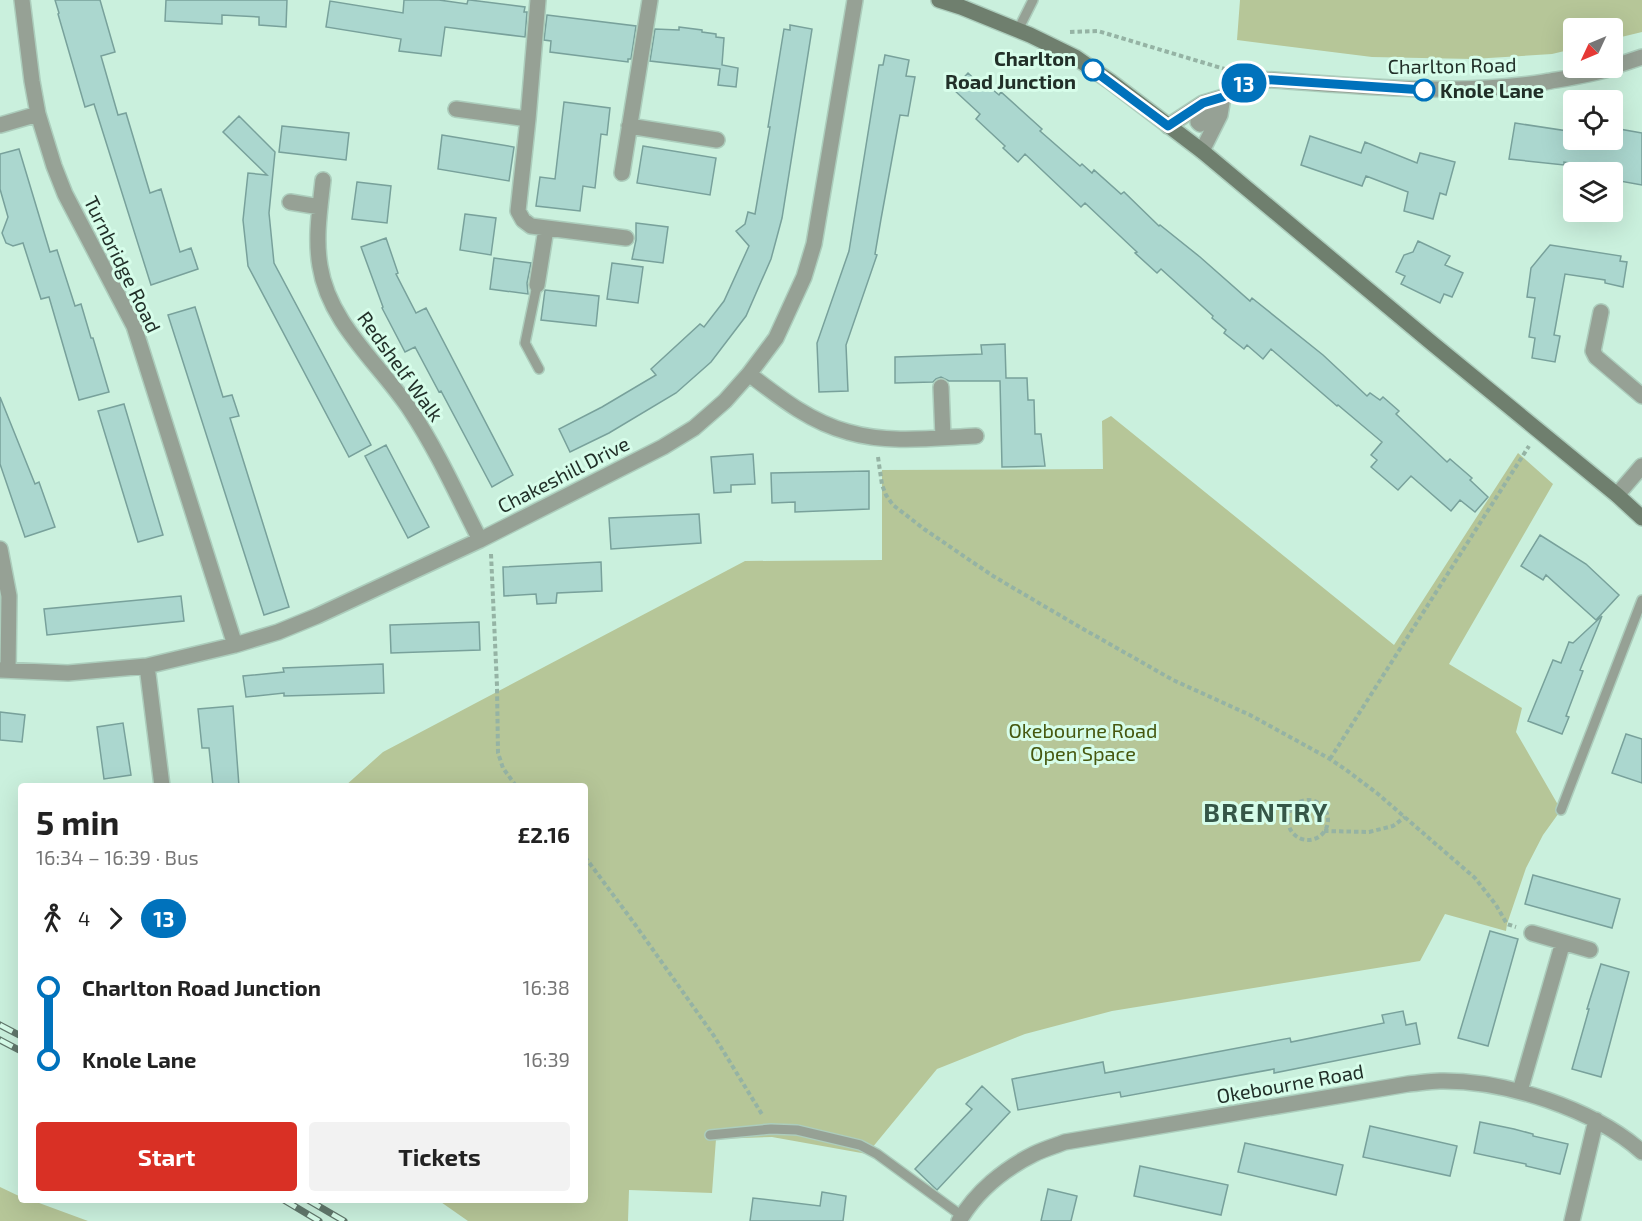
<!DOCTYPE html>
<meta charset="utf-8">
<style>
:root{--surface:#fff;--page:#f2f2f2;--text:#222;--muted:#767676;--accent:#d93025}
body{margin:0;font-family:"Exo 2",sans-serif;background:var(--page);color:var(--text);height:100vh;display:flex;flex-direction:column;font-size:22px;white-space:nowrap}
*{box-sizing:border-box;margin:0}
p{font-size:20px;color:var(--muted)}
.icon{flex:none;width:33px;height:33px;fill:none;stroke:currentColor;stroke-width:2;stroke-linecap:round;stroke-linejoin:round}
.map{position:relative;flex:1;overflow:hidden}
.drawer{position:absolute;left:18px;top:783px;width:570px;height:420px;display:flex;flex-direction:column;background:var(--surface);border-radius:6px;box-shadow:0 6px 24px #0002}
.drawer>*{flex:none}
.badge{padding:0 12px;border-radius:20px;font-size:21px;line-height:39px}
.needle{width:39px;rotate:226deg}
.buttons{position:absolute;left:1563px;top:18px;display:grid;gap:12px}
.buttons a{display:grid;place-items:center;width:60px;height:60px;border-radius:6px;background:var(--surface);box-shadow:0 6px 24px #0002;font-size:30px}
.map>.badge{position:absolute;translate:-50% -50%;box-shadow:0 0 0 3px #fff}
.legs{display:flex;align-items:center;gap:9px;height:66px;padding:0 18px;font-size:20px}
.legs p{margin-inline-start:auto}
.headline{display:flex;align-items:center;justify-content:space-between;height:102px;padding:0 18px}
h1{font-size:33px;font-weight:700;line-height:45px}
.primary-button{display:flex;gap:12px;margin-top:auto;padding:12px 18px}
.primary-button a{flex:1;height:69px;border-radius:6px;background:var(--accent);color:#fff;font-size:24px;font-weight:700;line-height:69px;text-align:center}
.primary-button a+a{background:var(--page);color:var(--text)}
ul{padding:0 18px;list-style:none}
li{display:flex;align-items:center;gap:21px;height:72px;font-size:22px}
li i{display:grid;place-items:center;width:9px;height:100%;margin:0 8px;background:currentColor}
li i::after{content:'';width:15px;height:15px;margin:-8px;border:4px solid;border-radius:50%;background:var(--surface)}
li p{margin-inline-start:auto}
li:first-child i{background:linear-gradient(#0000 50%,currentColor 0)}
li:last-child i{background:linear-gradient(currentColor 50%,#0000 0)}
.map>svg:first-child{display:block}
.green{fill:#b6c698}
.building{fill:#abd7cf;stroke:#78a19b;stroke-width:1.5}
.lines{fill:none;stroke-linecap:round;stroke-linejoin:round}
.lane-casing{stroke:#accdbc;stroke-width:12}
.street-casing{stroke:#accdbc;stroke-width:18}
.secondary-casing{stroke:#accdbc;stroke-width:18}
.path{stroke:#95b3a4;stroke-width:4;stroke-dasharray:4.5 3;stroke-linecap:butt}
.lane{stroke:#96a195;stroke-width:9}
.street{stroke:#96a195;stroke-width:15}
.secondary{stroke:#6f7f6e;stroke-width:15}
.rail-casing{stroke:#61786c;stroke-width:7}
.rail{stroke:#d7fdea;stroke-width:4.5;stroke-dasharray:14;stroke-linecap:butt}
.line-1-casing{stroke:#fff;stroke-width:14}
.line-1{stroke:#0072bc;stroke-width:9}
.stop-1-dot{fill:#fff;stroke:#0072bc;stroke-width:3}
.labels{text-anchor:middle;dominant-baseline:central;stroke-width:6;stroke-linejoin:round;paint-order:stroke}
.stop-label{font-size:20px;font-weight:bold;fill:#212f28;stroke:#d7fdea;text-anchor:end}
.street-label{font-size:20px;fill:#212f28;stroke:#d7fdea}
.park-label{font-size:20px;fill:#46580f;stroke:#d7fdea}
.district-label{font-size:26px;font-weight:bold;letter-spacing:1.5px;fill:#355647;stroke:#d7fdea}
</style>
<div class="map">
<svg width="1642" height="1221" viewBox="0 0 1642 1221">
<rect width="100%" height="100%" fill="#caf0dd"/>
<path class="green" d="M1240,0H1642V32L1613,39L1612,28H1574L1573,49L1552,54L1472,59L1372,57L1237,40Z
M1111,416L1394,645L1518,453L1553,484L1449,664L1522,708L1516,732L1561,810L1543,835L1526,868L1507,924L1506,931L1445,914L1420,961L1112,1011L1025,1034L937,1069L867,1154L772,1137L716,1139L712,1193L629,1190L628,1221H468L438,1200H585V786H345L383,752L745,561L882,560V470L1103,469L1102,421Z
M0,1187L21,1197V1200H31L88,1221H0Z"/>
<path class="building" d="M55,0H100L115,52L101,56L118,115L126,113L150,193L161,189L180,252L191,248L198,269L151,285L94,104L85,107L58,14L59,13Z
M166,0H287L286,27L259,25V17L222,15V24L165,21Z
M404,0H439L467,4L468,0H470L525,7L524,12H527L525,37L445,27L441,56L399,51L401,39L326,27L330,1L403,13Z
M547,15L636,26L631,59H628V62L550,52L551,41L544,40Z
M790,25L812,29L782,218L771,259L746,316L711,362L676,393L609,433L570,452L559,429L602,407L656,375L651,369L700,324L704,327L724,301L749,246L736,231L745,224L748,212L755,214L770,127H768L784,29L790,30Z
M679,27L702,30V32L716,34V37L724,38L722,65L738,68L736,87L718,85L720,69L650,61L655,29L679,30Z
M885,55L909,60L906,76L915,77L908,116L900,115L881,219L875,254L877,255L846,345L848,391L819,392L817,343L849,251L879,65H883Z
M968,73L983,87L986,84L999,95L1001,92L1042,129L1040,131L1080,166L1082,164L1092,173L1094,170L1121,194L1124,192L1159,226L1160,225L1200,257L1250,301L1252,298L1323,355L1367,396L1370,393L1380,400L1383,397L1399,411L1396,414L1447,462L1450,459L1472,478L1470,480L1488,497L1475,512L1460,500L1451,511L1411,476L1398,490L1371,467L1377,460L1371,455L1382,442L1338,405L1337,406L1271,349L1263,359L1247,345L1244,349L1224,333L1226,330L1212,318L1213,316L1161,269L1157,273L1135,253L1137,252L1085,203L1081,207L1025,154L1018,162L1003,148L1005,146L976,119L980,114L953,89Z
M564,102L610,108L607,135L601,134L595,188L583,186L580,211L536,206L540,177L555,179Z
M239,116L275,152L269,213L274,263L371,445L349,457L248,266L243,220L248,173L267,175L223,132Z
M1515,123L1574,132V140H1618L1619,129L1642,133V185L1614,180L1616,169L1564,162V165L1509,159Z
M282,126L349,133L346,160L279,152Z
M442,135L514,147L509,181L438,169Z
M1310,136L1361,153L1365,142L1417,163L1420,153L1455,162L1446,195L1440,193L1433,219L1404,211L1408,192L1366,176L1362,186L1301,165Z
M643,146L716,158L710,195L637,183Z
M19,149L50,252L57,250L75,306L81,304L91,338H93L109,392L79,400L49,297L41,299L23,243L13,246L6,243L2,233L8,217L0,189V154Z
M357,182L391,186L387,223L352,219Z
M465,214L496,218L491,255L460,250Z
M636,223L668,227L663,263L632,259L636,240Z
M386,238L398,273L396,274L416,313L426,308L513,475L492,487L441,391L439,392L415,347L405,352L382,308L383,307L361,247Z
M1418,241L1450,256L1445,265L1463,273L1452,297L1444,294L1440,303L1401,284L1405,276L1396,272L1404,255L1413,252Z
M1550,245L1621,256L1620,261L1627,262L1623,287L1605,283V280L1565,274L1554,335L1560,336L1555,362L1532,358L1535,338L1529,337L1535,298L1527,297L1531,268Z
M494,258L531,263L527,283L528,294L490,289Z
M612,263L643,267L638,303L607,299Z
M545,290L599,296L596,326L541,320Z
M195,307L223,397L232,395L239,416L230,418L289,607L264,615L168,315Z
M1005,344L1006,378H1027L1028,400H1034L1035,434H1041L1045,466L1002,467L1000,381H949L941,377L936,379L933,382L895,383V357L982,354L981,345Z
M0,397L35,484L39,482L55,527L25,537L0,464Z
M124,404L163,535L138,542L98,411Z
M386,445L429,527L408,538L365,456Z
M753,454L755,484L731,485V492L714,493L711,457Z
M869,471V509L795,512V502L772,503L771,473Z
M699,514L701,543L611,549L609,518Z
M1540,535L1586,564L1619,595L1596,620L1546,575L1543,580L1521,566Z
M601,562L602,591L557,593L556,603L537,604L536,594L504,596L503,567Z
M181,596L184,621L47,635L44,609Z
M1602,616L1580,670L1583,671L1566,716L1569,717L1562,734L1528,721L1553,660L1561,663L1569,642L1573,643Z
M479,622L480,650L391,653L390,625Z
M383,664L384,693L284,696V693L246,697L243,676L284,672L283,668Z
M233,706L239,786H213L209,748H202L198,709Z
M0,712L25,715L22,742L0,740Z
M123,723L131,775L104,779L97,727Z
M1626,734L1642,739V783L1612,773Z
M1533,875L1620,899L1612,928L1525,904Z
M1490,931L1518,939L1488,1046L1458,1038Z
M1601,964L1629,972L1601,1077L1572,1069L1589,1009H1587Z
M1403,1011L1406,1025L1416,1023L1420,1044L1274,1073V1069L1121,1097L1120,1092L1018,1110L1012,1079L1103,1062L1105,1073L1290,1038L1291,1042L1384,1023L1382,1015Z
M982,1086L1010,1112L937,1190L915,1169L972,1109L966,1104Z
M1480,1122L1514,1129L1533,1134V1136L1568,1144L1560,1174L1526,1166V1164L1474,1153Z
M1370,1126L1457,1146L1450,1176L1363,1157Z
M1245,1143L1343,1165L1336,1195L1238,1172Z
M1140,1166L1228,1185L1221,1215L1134,1196Z
M1048,1189L1077,1196L1071,1221H1041Z
M822,1192L846,1196L843,1221H750L753,1198L820,1206Z"/>
<g class="lines">
<defs>
<path id="lane" d="M1018,30L1033,0
M537,285L525,343L539,369
M1561,810L1642,600
M710,1135L771,1129L797,1130L860,1145L877,1154L962,1216"/>
<path id="street" d="M22,0L32,81L38,114L54,166L65,194L134,326L235,645
M538,0L528,119L518,211L523,220L531,226L626,238
M1612,67L1642,57
M1210,108L1211,113L1203,122L1200,124L1198,122C1200,117 1205,110 1210,108Z
M456,109L528,119
M0,125L38,114
M629,126L717,140
M1168,126L1203,103L1223,97L1242,84L1257,79C1353,85 1450,97 1545,82C1568,78 1590,75 1612,68
M1202,151L1220,115L1223,97
M622,173L650,0
M323,180C320,208 315,237 320,266C329,324 380,364 411,411C438,452 458,497 480,540
M290,202L320,207
M537,285L546,229
M1601,312L1593,351L1596,357L1642,396
M749,374C779,397 810,422 848,432C889,444 934,438 976,436
M941,387L943,437
M1617,495L1642,466
M0,549L9,596L8,670
M147,666L162,786
M0,670L68,673L147,666L235,645L278,632L317,616L480,540L663,447L694,428L725,401L749,374L776,338L804,277L814,244L855,0
M1532,933L1590,950
M1520,1091L1563,942
M959,1221C976,1192 1004,1169 1034,1154C1044,1149 1055,1146 1065,1142L1408,1084C1419,1083 1430,1081 1440,1081C1505,1080 1594,1109 1642,1152
M1572,1221L1596,1120"/>
<path id="secondary" d="M939,0L961,7L1030,35L1075,57L1111,82L1202,151L1433,344L1617,495L1642,518"/>
</defs>
<use href="#lane" class="lane-casing"/>
<use href="#street" class="street-casing"/>
<use href="#secondary" class="secondary-casing"/>
<path class="path" d="M1070,32L1098,31L1228,70
M878,457L882,485L886,495L893,505L924,529L993,576L1078,626L1173,680L1250,715L1330,759L1349,772L1378,794L1475,878L1496,905L1507,924L1516,927
M491,554L497,686L498,753L503,768L516,786
M1330,759L1529,446
M1288 820a20 20 0 1 1 40 0a20 20 0 1 1-40 0Z
M1324,831L1369,832L1393,826L1405,817
M585,857L634,923L714,1036L763,1116"/>
<use href="#lane" class="lane"/>
<use href="#street" class="street"/>
<use href="#secondary" class="secondary"/>
<defs>
<path id="rail" d="M0,1025L21,1036
M0,1040L21,1051
M284,1200L319,1221
M308,1200L344,1221"/>
</defs>
<use href="#rail" class="rail-casing"/>
<use href="#rail" class="rail"/>
</g>
<g class="lines">
<defs>
<path id="line-1" d="M1093,70L1168,126L1203,103L1223,97L1242,84L1257,79L1424,90"/>
</defs>
<use href="#line-1" class="line-1-casing"/>
<use href="#line-1" class="line-1"/>
</g>
<g class="stop-1-dot">
<circle cx="1093" cy="70" r="10"/>
<circle cx="1424" cy="90" r="10"/>
</g>
<g class="labels">
<g class="stop-label">
<text x="1076" y="58">Charlton<tspan x="1076" dy="23">Road Junction</tspan></text>
<text x="1440" y="90" text-anchor="start">Knole Lane</text>
</g>
<g class="street-label">
<text transform="translate(1452 65) rotate(-1)">Charlton Road</text>
<text transform="translate(123 264) rotate(64)">Turnbridge Road</text>
<text transform="translate(401 366) rotate(54)">Redshelf Walk</text>
<text transform="translate(563 474) rotate(-27)">Chakeshill Drive</text>
<text transform="translate(1290 1083) rotate(-10)">Okebourne Road</text>
</g>
<g class="park-label">
<text x="1083" y="730">Okebourne Road<tspan x="1083" dy="23">Open Space</tspan></text>
</g>
<g class="district-label">
<text x="1266" y="811">BRENTRY</text>
</g>
</g>
</svg>
<div class="buttons">
<a><svg class="needle" viewBox="-14 -14 28 28"><path d="M0-13l5 13h-10z" fill="#e53935"/><path d="M0 13l5-13h-10z" fill="#767676"/></svg></a>
<a><svg class="icon" aria-label="locate" viewBox="0 0 24 24"><circle cx="12" cy="12" r="6"/><path d="M12 2v4M12 18v4M2 12h4M18 12h4"/></svg></a>
<a><svg class="icon" aria-label="layers" viewBox="0 0 24 24"><path d="M12 4l9 5-9 5-9-5zM3 14l9 5 9-5"/></svg></a>
</div>
<b class="badge" style="left:1244px;top:83px;background:#0072bc;color:#fff">13</b>
<section class="drawer">
<div class="headline"><div><h1>5 min</h1><p>16:34 – 16:39 · Bus</p></div><b>£2.16</b></div>
<div class="legs"><svg class="icon" aria-label="walk" viewBox="0 0 24 24"><circle cx="13" cy="4" r="2"/><path d="M13 8l-2 6 4 7M11 14l-3 7M7 12l3-4h3l4 4"/></svg>4<svg class="icon" aria-label="forward" viewBox="0 0 24 24"><path d="M9 5l7 7-7 7"/></svg><b class="badge" style="background:#0072bc;color:#fff">13</b></div>
<ul>
<li><i style="color:#0072bc"></i><b>Charlton Road Junction</b><p>16:38</p></li>
<li><i style="color:#0072bc"></i><b>Knole Lane</b><p>16:39</p></li>
</ul>
<div class="primary-button"><a>Start</a><a>Tickets</a></div>
</section>
</div>
